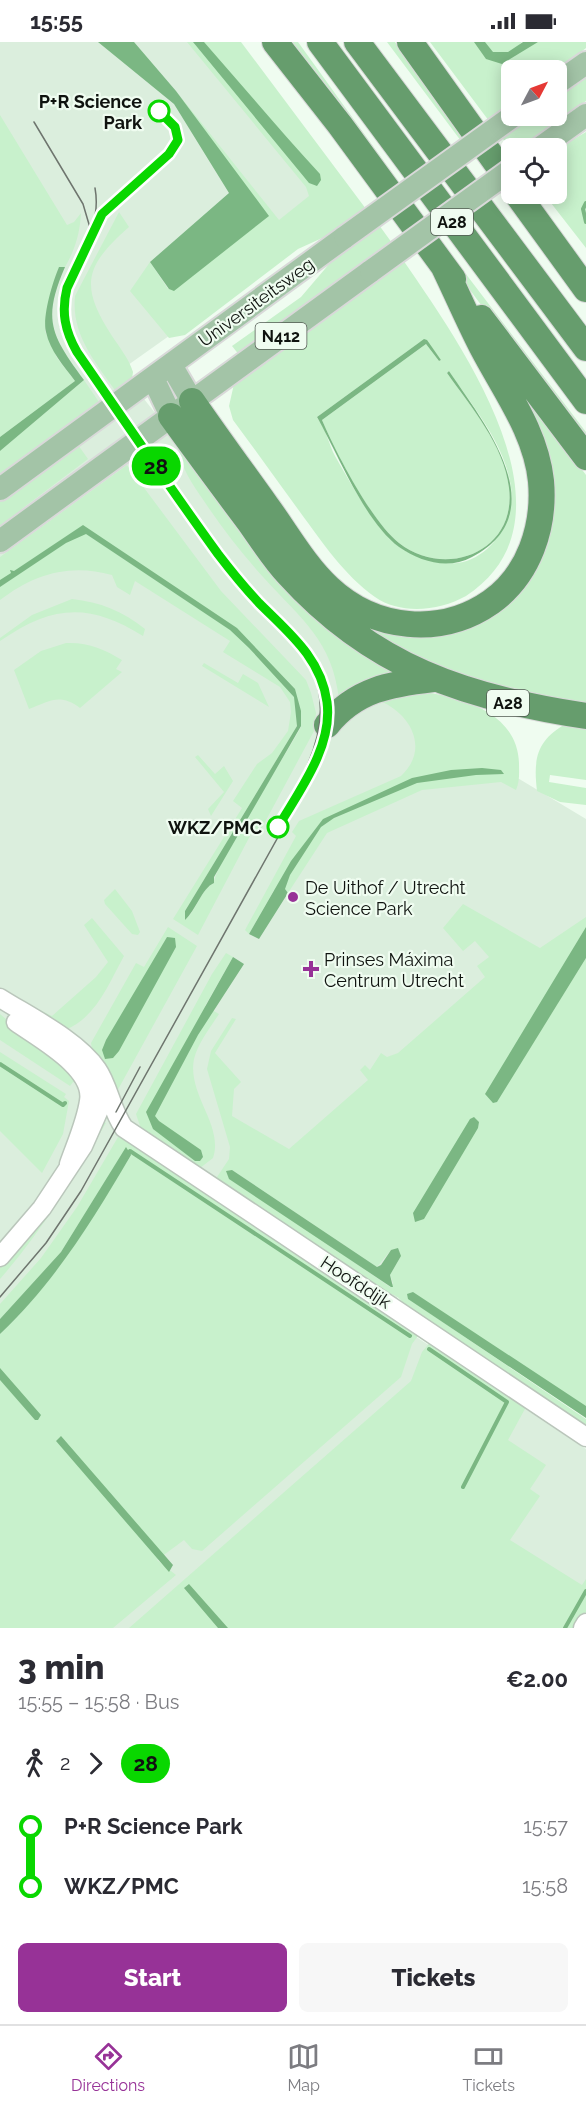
<!DOCTYPE html>
<meta charset="utf-8">
<style>
:root{--surface:#fff;--page:#f7f7f7;--text:#2b2b33;--muted:#7c7c81;--line:#e1e1e2;--accent:#973297}
body{margin:0;font-family:Raleway,sans-serif;background:var(--page);color:var(--text);height:100vh;display:flex;flex-direction:column;font-size:22px;white-space:nowrap}
*{box-sizing:border-box;margin:0}
p{font-size:20px;color:var(--muted)}
.icon{flex:none;width:33px;height:33px;fill:none;stroke:currentColor;stroke-width:2;stroke-linecap:round;stroke-linejoin:round}
.map{position:relative;height:1586px;overflow:hidden}
.drawer{display:flex;flex-direction:column;background:var(--surface);flex:1}
.drawer>*{flex:none}
.badge{padding:0 12px;border-radius:20px;font-size:21px;line-height:39px}
.needle{width:39px;rotate:49deg}
.buttons{position:absolute;left:501px;top:18px;display:grid;gap:12px}
.buttons a{display:grid;place-items:center;width:66px;height:66px;border-radius:9px;background:var(--surface);box-shadow:0 3px 15px #0003;font-size:30px}
.map>.badge{position:absolute;translate:-50% -50%;box-shadow:0 0 0 3px #fff}
.legs{display:flex;align-items:center;gap:9px;height:66px;padding:0 18px;font-size:20px}
.legs p{margin-inline-start:auto}
.headline{display:flex;align-items:center;justify-content:space-between;height:102px;padding:0 18px}
h1{font-size:33px;font-weight:800;line-height:45px}
.action{display:flex;gap:12px;margin-top:auto;padding:12px 18px}
.action a{flex:1;height:69px;border-radius:9px;background:var(--accent);color:#fff;font-size:24px;font-weight:800;line-height:69px;text-align:center}
.action a+a{background:var(--page);color:var(--text)}
ul{padding:0 18px;list-style:none}
li{display:flex;align-items:center;gap:21px;height:60px;font-size:22px}
li i{display:grid;place-items:center;width:9px;height:100%;margin:0 8px;background:currentColor}
li i::after{content:'';width:15px;height:15px;margin:-8px;border:4px solid;border-radius:50%;background:var(--surface)}
li p{margin-inline-start:auto}
li:first-child i{background:linear-gradient(#0000 50%,currentColor 0)}
li:last-child i{background:linear-gradient(currentColor 50%,#0000 0)}
.status{display:flex;justify-content:space-between;align-items:center;height:42px;padding:0 30px;background:var(--surface);direction:ltr}
.status svg{height:16px;fill:currentColor}
.dock{display:flex;justify-content:space-around;align-items:center;height:84px;border-top:2px solid var(--line);background:var(--surface);font-size:16px;color:var(--muted)}
.dock a{display:grid;justify-items:center;gap:3px}
.dock .on{color:var(--accent)}
.map>svg:first-child{display:block}
.built{fill:#dbeedd}
.green{fill:#c8f1cc;fill-rule:evenodd}
.water{fill:#7bb783}
.lines{fill:none;stroke-linecap:round;stroke-linejoin:round}
.stream{stroke:#7bb783;stroke-width:4}
.minor-casing{stroke:#bac6bb;stroke-width:21}
.major-casing{stroke:#d9d9d9;stroke-width:26}
.highway-casing{stroke:#d9d9d9;stroke-width:28}
.minor{stroke:#fff;stroke-width:18}
.major{stroke:#a3c4a7;stroke-width:22}
.highway{stroke:#669d6d;stroke-width:26}
.tram{stroke:#6e756e;stroke-width:1.5}
.major-bridge-casing{stroke:#d9d9d9;stroke-width:26;stroke-linecap:butt}
.major-bridge{stroke:#a3c4a7;stroke-width:22}
.line-1-casing{stroke:#fff;stroke-width:14}
.line-1{stroke:#09d700;stroke-width:9}
.stop-1-dot{fill:#fff;stroke:#09d700;stroke-width:3}
.poi-dot{fill:#973297;stroke:#effcf0;stroke-width:2}
.labels{text-anchor:middle;dominant-baseline:central;stroke-width:4.5;stroke-linejoin:round;paint-order:stroke}
.shield{fill:#effcf0;stroke:#525952;stroke-width:1.5}
.shield-label{font-size:16px;font-weight:bold;fill:#0f130f}
.stop-label{font-size:18px;font-weight:bold;fill:#0f130f;stroke:#effcf0;text-anchor:end}
.street-label{font-size:18px;fill:#0f130f;stroke:#effcf0}
.poi-label{font-size:18px;fill:#0f130f;stroke:#effcf0;text-anchor:start}
</style>
<div class="status"><b>15:55</b><svg viewBox="0 0 49 12"><path d="M0 12V9h3v3zM5 12V6h3v6zM10 12V3h3v9zM15 12V0h3v12zM26 1h20v11H26zM47 4h2v5h-2z"/></svg></div>
<div class="map">
<svg width="586" height="1586" viewBox="0 0 586 1586">
<rect width="100%" height="100%" fill="#effcf0"/>
<path class="built" d="M0,0H220L352,164L121,328L379,653L586,777V932L386,1275L586,1407V1567L575,1586H0Z"/>
<path class="green" d="M187,0H241L366,167L331,192L298,207L185,293L169,296L130,249L150,220L168,247L268,174L176,49L279,178L309,154L306,145Z
M282,0H298L401,143L396,147Z
M387,0H395L465,96L461,99Z
M430,0H522L515,7L538,0H586V6L556,29L512,28L511,63L489,79Z
M586,31V59L521,106L511,109L501,94L529,74H556L557,53Z
M0,73L67,183L74,180L81,171C80,191 75,208 65,225H59L45,289L57,316L75,339L0,395Z
M586,90V206L544,152H556L557,107Z
M119,170L129,185C85,224 79,243 112,294C120,306 129,317 133,330L132,337L117,351C96,321 71,293 75,254Z
M379,183L392,201L240,314L232,304L301,255L330,221Z
M437,194L586,390V404L432,197Z
M403,218C460,301 586,476 466,554C439,569 401,573 375,555C344,533 322,500 300,470C278,440 256,409 233,378L229,364L234,342ZM420,300L428,301L441,318L439,319L426,302L322,378C336,411 371,479 399,501C446,538 517,509 509,446C504,403 471,365 447,331L449,329C473,365 505,402 511,445C515,476 494,512 463,520C444,525 413,515 398,504C375,486 350,440 335,414C329,403 326,387 318,377L317,375Z
M84,338L101,363L0,435V409Z
M515,338L586,433V665L490,650L359,591L267,491L401,591L532,533L549,500L552,445Z
M76,400L88,417L23,466L0,489V456Z
M178,406L256,513L302,564L321,582L377,621L408,637L339,658C333,599 301,577 264,536C242,512 222,486 204,459C193,443 181,426 178,406Z
M127,423L221,549L306,638L311,651L316,671L314,689L257,795L251,792L198,893L173,877L242,766L233,759L257,722L272,711L288,689L291,670L290,660L280,645L223,610L230,599L135,539L130,553L117,545L112,533C70,521 34,532 0,558V515ZM297,684L301,685C289,708 212,828 214,841C201,847 197,868 185,878V869Z
M72,557C100,560 123,569 145,587L143,594C89,560 52,563 0,599V596L32,573Z
M66,601C88,600 104,607 122,618L116,627L122,630L80,666C60,651 50,659 29,667L14,628L41,609Z
M204,621L238,641L243,632L258,641L269,665L202,624Z
M399,647C443,651 517,662 519,721C519,730 520,739 516,748L501,740L422,748L327,791L288,851L285,848H274L249,892L245,888L296,794L292,790L299,779L401,734C430,707 411,672 380,659Z
M567,681L586,684V738L550,733L549,740L586,746V763L560,760L537,749C533,716 537,698 567,681Z
M198,713L215,732L224,724L233,739L211,774L208,767L224,750L195,715Z
M115,847L132,869L140,890L138,893L132,892L105,862L104,858Z
M463,862L540,906L586,875V885L541,961L497,1059L586,916V1367L413,1260L586,1377V1389L407,1268C400,1255 396,1251 381,1251L219,1143L217,1135L229,1117L230,1105L207,1027L211,1009L232,976L236,977L215,1011L241,1040L234,1047L232,1074L289,1107L368,1038L360,1028L365,1023L370,1028L381,1011L387,1015L398,1011L485,935L477,924L489,915L475,899L463,909L443,886ZM232,1128L377,1225L391,1208L401,1214L390,1233L393,1241L390,1245L316,1194Z
M92,876L124,914C109,941 96,976 65,988L13,955L52,974L96,935L108,920L84,883Z
M168,885L197,904L115,1053L92,1007L91,1001L136,921L144,925ZM167,895L172,897L105,1017L104,1014Z
M226,911L233,915L205,964L219,972C210,986 198,1001 194,1017C187,1053 224,1083 213,1116L200,1126L142,1090L136,1072L212,932Z
M0,972L27,995L45,1004L84,1045L73,1040L70,1044L0,998Z
M0,1010L66,1052L64,1055L69,1059L63,1092L42,1131L0,1089Z
M102,1078L106,1081C74,1136 42,1189 0,1237V1226L14,1212Z
M121,1090L420,1291L412,1302L401,1335L202,1509L192,1507L184,1498L157,1518L176,1533L113,1586H0V1292C55,1240 92,1178 131,1113L126,1106L61,1210L0,1277V1262L41,1216L77,1165Z
M431,1299L526,1365L508,1398L546,1423L530,1447L540,1454L510,1498L582,1543L586,1537V1570L577,1586H129L411,1339L422,1310Z"/>
<path class="water" d="M98,0H134L176,49L269,174L174,249L169,247L150,220L229,151L174,62Z
M193,0H204C243,44 280,89 320,132L321,138L317,144L309,141Z
M474,0H485L493,10H508L523,0H538L502,22L486,17Z
M59,225H65C42,278 51,293 84,338L0,409V395L75,339C64,324 50,309 46,290C42,275 53,239 59,225Z
M424,297L427,298L441,318L439,319L426,302L322,378C336,411 372,480 399,501C446,538 517,509 509,446C504,403 471,365 447,331L449,329C484,381 557,470 472,515C448,528 421,520 399,505C364,479 338,412 317,375Z
M83,483L237,586L295,647L301,669V684L214,835V841C202,846 196,868 185,878V869L297,684L294,655L249,606L230,588L86,492L66,501L0,545V538L11,531L10,528L14,529Z
M482,726L501,728L504,732L476,733L417,741L334,776L321,785L290,833L285,847L288,851L259,897L249,892L291,819L323,777L412,736L451,728Z
M586,885V916L497,1060L493,1061L485,1052Z
M167,895L175,896L176,905L119,1009L113,1016L105,1017L102,1008L106,998Z
M233,915L244,922L198,993L155,1074L159,1079L201,1108L203,1115L200,1119H195L153,1087L146,1070Z
M474,1075L479,1080L478,1086L424,1177L415,1180L413,1171L470,1077Z
M126,1105L131,1113C93,1178 55,1240 0,1292V1277L61,1210Z
M232,1128L377,1225L381,1223L391,1208L398,1206L401,1214L390,1233L393,1245H391L229,1137L226,1129Z
M413,1250L586,1364V1376L408,1257L407,1252Z
M0,1326L41,1373L38,1378H35L0,1338Z
M61,1394L173,1523L169,1530L56,1399Z
M189,1542L228,1586H218L184,1546Z"/>
<g class="lines">
<path class="stream" d="M586,161L583,167L586,180
M0,1022L63,1063L65,1061
M127,1115L130,1109L410,1294
M429,1307L507,1360L463,1445
M565,1586L586,1549"/>
<defs>
<path id="minor" d="M0,956C30,975 77,998 97,1027C109,1044 111,1068 124,1086C278,1189 433,1291 586,1395
M16,980C38,996 95,1026 89,1059C86,1080 76,1102 69,1122
M0,1215L42,1166L83,1104L106,1052
M583,1586L586,1581"/>
<path id="major" d="M556,42L586,21
M540,106L586,73
M171,323L192,359
M153,336L171,374
M0,447L345,195
M0,499L371,229"/>
<path id="highway" d="M275,0L340,83L453,237
M320,0L586,359
M357,0L586,306
M410,0L512,143
M517,152L586,247
M481,276L586,415
M192,359C216,394 241,428 266,463C286,490 304,523 329,546C374,588 441,595 491,560C529,533 545,485 541,439C536,390 505,349 483,307C469,280 457,252 444,225
M171,374C197,410 223,445 250,481C262,498 274,517 288,532C372,625 466,656 586,674
M327,683C356,647 391,642 433,637"/>
</defs>
<use href="#minor" class="minor-casing"/>
<use href="#major" class="major-casing"/>
<use href="#highway" class="highway-casing"/>
<use href="#minor" class="minor"/>
<use href="#major" class="major"/>
<use href="#highway" class="highway"/>
<path class="tram" d="M34,80L83,162L91,189
M95,146C106,206 43,236 63,293C72,317 92,339 106,359
M296,603C330,643 325,690 302,734
M116,1070L140,1025
M0,1255L46,1201L81,1149L312,734C365,629 299,604 238,533C206,494 178,451 150,409"/>
<defs>
<path id="major-bridge" d="M345,195L513,74
M371,229L512,127"/>
</defs>
<use href="#major-bridge" class="major-bridge-casing"/>
<use href="#major-bridge" class="major-bridge"/>
</g>
<g class="lines">
<defs>
<path id="line-1" d="M159,69L175,85L178,98L169,112L102,172L67,246C61,270 65,289 77,310C124,378 170,446 218,512C231,529 245,546 259,561C289,591 321,616 327,660C333,705 299,749 278,785"/>
</defs>
<use href="#line-1" class="line-1-casing"/>
<use href="#line-1" class="line-1"/>
</g>
<g class="stop-1-dot">
<circle cx="159" cy="69" r="10"/>
<circle cx="278" cy="785" r="10"/>
</g>
<g class="poi-dot">
<circle cx="293" cy="855" r="6"/>
<path d="M308 918h6v6h6v6h-6v6h-6v-6h-6v-6h6z"/>
</g>
<g class="labels">
<g class="shield">
<rect x="431" y="167" width="42" height="26" rx="4.5"/>
<rect x="255.5" y="281" width="51" height="26" rx="4.5"/>
<rect x="487" y="648" width="42" height="26" rx="4.5"/>
</g>
<g class="shield-label">
<text x="452" y="180">A28</text>
<text x="281" y="294">N412</text>
<text x="508" y="661">A28</text>
</g>
<g class="stop-label">
<text x="142" y="59">P+R Science<tspan x="142" dy="21">Park</tspan></text>
<text x="262" y="785">WKZ/PMC</text>
</g>
<g class="street-label">
<text transform="translate(256 260) rotate(-36)">Universiteitsweg</text>
<text transform="translate(356 1240) rotate(33)">Hoofddijk</text>
</g>
<g class="poi-label">
<text x="305" y="845">De Uithof / Utrecht<tspan x="305" dy="21">Science Park</tspan></text>
<text x="324" y="917">Prinses Máxima<tspan x="324" dy="21">Centrum Utrecht</tspan></text>
</g>
</g>
</svg>
<div class="buttons">
<a><svg class="needle" viewBox="-14 -14 28 28"><path d="M0-13l5 13h-10z" fill="#e53935"/><path d="M0 13l5-13h-10z" fill="#7c7c81"/></svg></a>
<a><svg class="icon" aria-label="locate" viewBox="0 0 24 24"><circle cx="12" cy="12" r="6"/><path d="M12 2v4M12 18v4M2 12h4M18 12h4"/></svg></a>
</div>
<b class="badge" style="left:156px;top:424px;background:#09d700;color:#111">28</b>
</div>
<section class="drawer">
<div class="headline"><div><h1>3 min</h1><p>15:55 – 15:58 · Bus</p></div><b>€2.00</b></div>
<div class="legs"><svg class="icon" aria-label="walk" viewBox="0 0 24 24"><circle cx="13" cy="4" r="2"/><path d="M13 8l-2 6 4 7M11 14l-3 7M7 12l3-4h3l4 4"/></svg>2<svg class="icon" aria-label="forward" viewBox="0 0 24 24"><path d="M9 5l7 7-7 7"/></svg><b class="badge" style="background:#09d700;color:#111">28</b></div>
<ul>
<li><i style="color:#09d700"></i><b>P+R Science Park</b><p>15:57</p></li>
<li><i style="color:#09d700"></i><b>WKZ/PMC</b><p>15:58</p></li>
</ul>
<div class="action"><a>Start</a><a>Tickets</a></div>
</section>
<nav class="dock">
<a class="on"><svg class="icon" aria-label="directions" viewBox="0 0 24 24"><path d="M12 3l9 9-9 9-9-9zM9 14v-3h6M13 9l2 2-2 2"/></svg>Directions</a>
<a><svg class="icon" aria-label="map" viewBox="0 0 24 24"><path d="M3 6l6-2 6 2 6-2v14l-6 2-6-2-6 2zM9 4v14M15 6v14"/></svg>Map</a>
<a><svg class="icon" aria-label="tickets" viewBox="0 0 24 24"><path d="M3 7h18v10H3zM15 7v10"/></svg>Tickets</a>
</nav>
